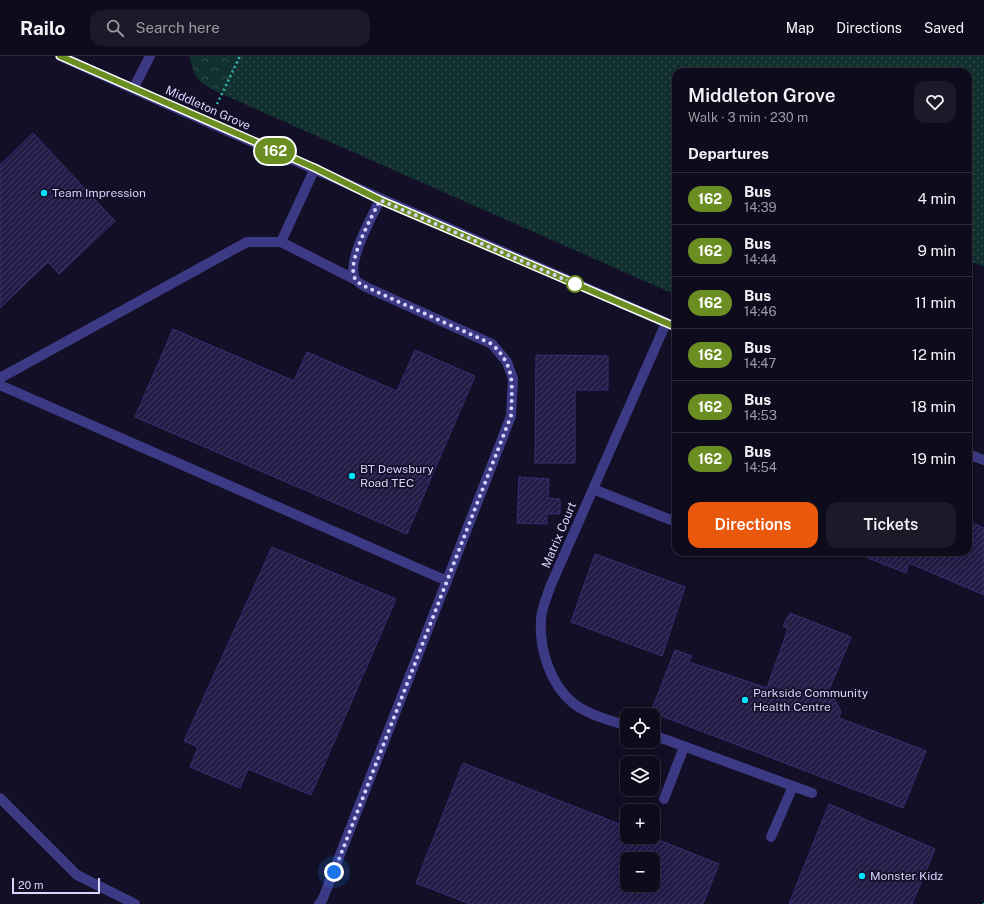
<!DOCTYPE html>
<meta charset="utf-8">
<style>
:root{--surface:#0e0b1c;--page:#1c1929;--text:#f1f3f6;--muted:#9b9ba3;--line:#2e2b3b;--accent:#ea580c}
body{margin:0;font-family:"Public Sans",sans-serif;background:var(--page);color:var(--text);height:100vh;display:flex;flex-direction:column;font-size:15px;white-space:nowrap}
*{box-sizing:border-box;margin:0}
p{font-size:13px;color:var(--muted)}
.icon{flex:none;width:22px;height:22px;fill:none;stroke:currentColor;stroke-width:2;stroke-linecap:round;stroke-linejoin:round}
.map{position:relative;flex:1;overflow:hidden}
.panel{position:absolute;left:672px;top:12px;width:300px;height:488px;display:flex;flex-direction:column;background:var(--surface);border-radius:12px;box-shadow:0 4px 16px #0002,0 0 0 1px var(--line)}
.panel>*{flex:none}
.badge{padding:0 8px;border-radius:13px;font-size:14px;line-height:26px}
.buttons{position:absolute;left:620px;top:652px;display:grid;gap:8px}
.buttons a{display:grid;place-items:center;width:40px;height:40px;border-radius:8px;background:var(--surface);box-shadow:0 4px 16px #0002,0 0 0 1px var(--line);font-size:20px}
.scale{position:absolute;left:12px;bottom:10px;width:88px;box-sizing:border-box;padding-left:4px;border:2px solid #d9d4ff;border-top:0;font-size:11px;line-height:14px;white-space:nowrap;color:#d9d4ff;-webkit-text-stroke:3px #130f26;paint-order:stroke}
.you{position:absolute;width:20px;height:20px;margin:-10px;border:3px solid #fff;border-radius:50%;background:#1a73e8;box-shadow:0 0 0 6px #1a73e833}
.map>.badge{position:absolute;translate:-50% -50%;box-shadow:0 0 0 2px #fff}
h2{padding:0 16px;font-size:15px;line-height:36px}
.round{display:grid;place-items:center;flex:none;width:42px;height:42px;border-radius:12px;background:var(--page)}
.overview{display:flex;align-items:center;justify-content:space-between;height:68px;padding:0 16px}
h1{font-size:19px;font-weight:600;line-height:30px}
.primary-button{display:flex;gap:8px;margin-top:auto;padding:8px 16px}
.primary-button a{flex:1;height:46px;border-radius:12px;background:var(--accent);color:#fff;font-size:16px;font-weight:600;line-height:46px;text-align:center}
.primary-button a+a{background:var(--page);color:var(--text)}
ul{padding:0;list-style:none}
li{display:flex;align-items:center;gap:12px;height:52px;padding:0 16px;border-top:1px solid var(--line)}
li div{flex:1}
li b{display:block;font-size:15px}
li em{font-style:normal}
li .badge{min-width:44px;font-weight:700;text-align:center}
header{display:flex;align-items:center;gap:24px;box-sizing:border-box;height:56px;padding:0 20px;background:var(--surface);border-bottom:1px solid var(--line)}
header strong{font-size:19px}
nav{display:flex;gap:22px;margin-inline-start:auto;font-size:14px}
.search{width:280px;height:36px;background:var(--page);display:flex;align-items:center;gap:10px;box-sizing:border-box;padding:0 14px;border-radius:12px;color:var(--muted);font-size:15px}
.map>svg:first-child{display:block}
.grass{fill:url(#grass-dots)}
.forest{fill:url(#forest-crowns)}
.building{fill:url(#building-hatch);stroke:#3b2d73;fill-rule:evenodd}
.lines{fill:none;stroke-linecap:round;stroke-linejoin:round}
.path{stroke:#2fb8b0;stroke-width:2.5;stroke-dasharray:2 3;stroke-linecap:butt}
.minor{stroke:#3d3a85;stroke-width:10}
.line-casing{stroke:#fff;stroke-width:9}
.line{stroke:#6b8e23;stroke-width:6}
.walk{stroke:#d9d4ff;stroke-width:4;stroke-dasharray:0 7.2}
.poi-dot{fill:#00e5ff;stroke:#130f26;stroke-width:1.5}
.stop-dot{fill:#fff;stroke:#6b8e23;stroke-width:2}
.labels{text-anchor:middle;dominant-baseline:central;stroke-width:3.5;stroke-linejoin:round;paint-order:stroke}
.street-label{font-size:12px;fill:#d9d4ff;stroke:#130f26}
.poi-label{font-size:12px;fill:#d9d4ff;stroke:#130f26;text-anchor:start}
</style>
<header>
<strong>Railo</strong>
<div class="search"><svg class="icon" aria-label="search" viewBox="0 0 24 24"><circle cx="10" cy="10" r="6"/><path d="M15 15l6 6"/></svg>Search here</div>
<nav><a>Map</a><a>Directions</a><a>Saved</a></nav>
</header>
<div class="map">
<svg width="984" height="848" viewBox="0 0 984 848">
<defs>
<pattern id="grass-dots" width="8" height="8" patternUnits="userSpaceOnUse"><rect width="8" height="8" fill="#12302f"/><path d="M2 2h.1M6 6h.1" fill="none" stroke="#344d4e" stroke-width="1.8" stroke-linecap="round"/></pattern>
<pattern id="forest-crowns" width="20" height="18" patternUnits="userSpaceOnUse"><rect width="20" height="18" fill="#12302f"/><path d="M2 6a3 3 0 1 1 6 0M12 15a3 3 0 1 1 6 0" fill="none" stroke="#344d4e"/></pattern>
<pattern id="building-hatch" width="6" height="6" patternUnits="userSpaceOnUse"><rect width="6" height="6" fill="#241b47"/><path d="M-1 1l2-2M0 6l6-6M5 7l2-2" fill="none" stroke="#433b63"/></pattern>
</defs>
<rect width="100%" height="100%" fill="#130f26"/>
<path class="grass" d="M240,0H984V211L968,204V16H676V239L222,38Z"/>
<path class="forest" d="M189,0H240L222,38C199,27 196,26 189,0Z"/>
<path class="building" d="M33,77L115,165L59,218L48,206L0,252V109Z
M173,273L294,325L307,296L397,335L415,294L475,320L407,478L135,361Z
M536,299L608,300V334H575V407H535Z
M519,421L549,423L548,442L560,443V458H547V468L517,467Z
M968,465L984,472V539L909,507L906,517L868,502L869,496H968Z
M272,491L396,543L311,739L248,713L240,732L190,711L198,691L184,685Z
M595,498L685,531L662,600L571,566Z
M790,557L851,581L829,634L841,655L839,662L926,695L903,752L651,656L675,594L692,600L689,606L767,632L788,573L783,570Z
M463,707L627,771V781H651L719,808L703,848H470L416,827ZM627,803H653V829H627Z
M829,748L935,793L912,848H789Z"/>
<g class="lines">
<path class="path" d="M217,48L240,0
M984,848V847"/>
<path class="minor" d="M60,0C264,93 470,181 676,271
M133,33L150,0
M281,186L356,224
M0,322L247,186H281L315,112
M0,329L447,525
M968,398L984,404
M593,433L676,466
M627,670C610,664 588,659 573,647C550,628 539,593 541,564C541,553 547,541 550,531L666,267
M653,679L812,737
M0,742L77,819L135,848
M664,743L684,691
M771,781L793,730
M319,848L322,845L511,360L513,323L507,306L492,288L366,231C363,229 358,227 356,224C344,209 373,159 380,144"/>
</g>
<g class="lines">
<defs>
<path id="line" d="M60,0L315,112L380,144L676,271"/>
</defs>
<use href="#line" class="line-casing"/>
<use href="#line" class="line"/>
<path class="walk" d="M334,816L511,360C512,329 516,311 492,288L366,231C363,229 358,227 356,224C344,209 373,159 380,144L580,230L575,228"/>
</g>
<g class="poi-dot">
<circle cx="44" cy="137" r="4"/>
<circle cx="352" cy="420" r="4"/>
<circle cx="745" cy="644" r="4"/>
<circle cx="862" cy="820" r="4"/>
</g>
<circle class="stop-dot" cx="575" cy="228" r="8"/>
<g class="labels">
<g class="street-label">
<text transform="translate(208 52) rotate(24)">Middleton Grove</text>
<text transform="translate(559 479) rotate(-67)">Matrix Court</text>
</g>
<g class="poi-label">
<text x="52" y="137">Team Impression</text>
<text x="360" y="413">BT Dewsbury<tspan x="360" dy="14">Road TEC</tspan></text>
<text x="753" y="637">Parkside Community<tspan x="753" dy="14">Health Centre</tspan></text>
<text x="870" y="820">Monster Kidz</text>
</g>
</g>
</svg>
<div class="buttons">
<a><svg class="icon" aria-label="locate" viewBox="0 0 24 24"><circle cx="12" cy="12" r="6"/><path d="M12 2v4M12 18v4M2 12h4M18 12h4"/></svg></a>
<a><svg class="icon" aria-label="layers" viewBox="0 0 24 24"><path d="M12 4l9 5-9 5-9-5zM3 14l9 5 9-5"/></svg></a>
<a>+</a>
<a>−</a>
</div>
<div class="scale">20 m</div>
<div class="you" style="left:334px;top:816px"></div>
<b class="badge" style="left:275px;top:95px;background:#6b8e23;color:#fff">162</b>
<section class="panel">
<div class="overview"><div><h1>Middleton Grove</h1><p>Walk · 3 min · 230 m</p></div><a class="round"><svg class="icon" aria-label="heart" viewBox="0 0 24 24"><path d="M12 20l-8-8c-3-5 5-10 8-4 3-6 11-1 8 4z"/></svg></a></div>
<h2>Departures</h2>
<ul>
<li><span class="badge" style="background:#6b8e23;color:#fff">162</span><div><b>Bus</b><p>14:39</p></div><em>4 min</em></li>
<li><span class="badge" style="background:#6b8e23;color:#fff">162</span><div><b>Bus</b><p>14:44</p></div><em>9 min</em></li>
<li><span class="badge" style="background:#6b8e23;color:#fff">162</span><div><b>Bus</b><p>14:46</p></div><em>11 min</em></li>
<li><span class="badge" style="background:#6b8e23;color:#fff">162</span><div><b>Bus</b><p>14:47</p></div><em>12 min</em></li>
<li><span class="badge" style="background:#6b8e23;color:#fff">162</span><div><b>Bus</b><p>14:53</p></div><em>18 min</em></li>
<li><span class="badge" style="background:#6b8e23;color:#fff">162</span><div><b>Bus</b><p>14:54</p></div><em>19 min</em></li>
</ul>
<div class="primary-button"><a>Directions</a><a>Tickets</a></div>
</section>
</div>
